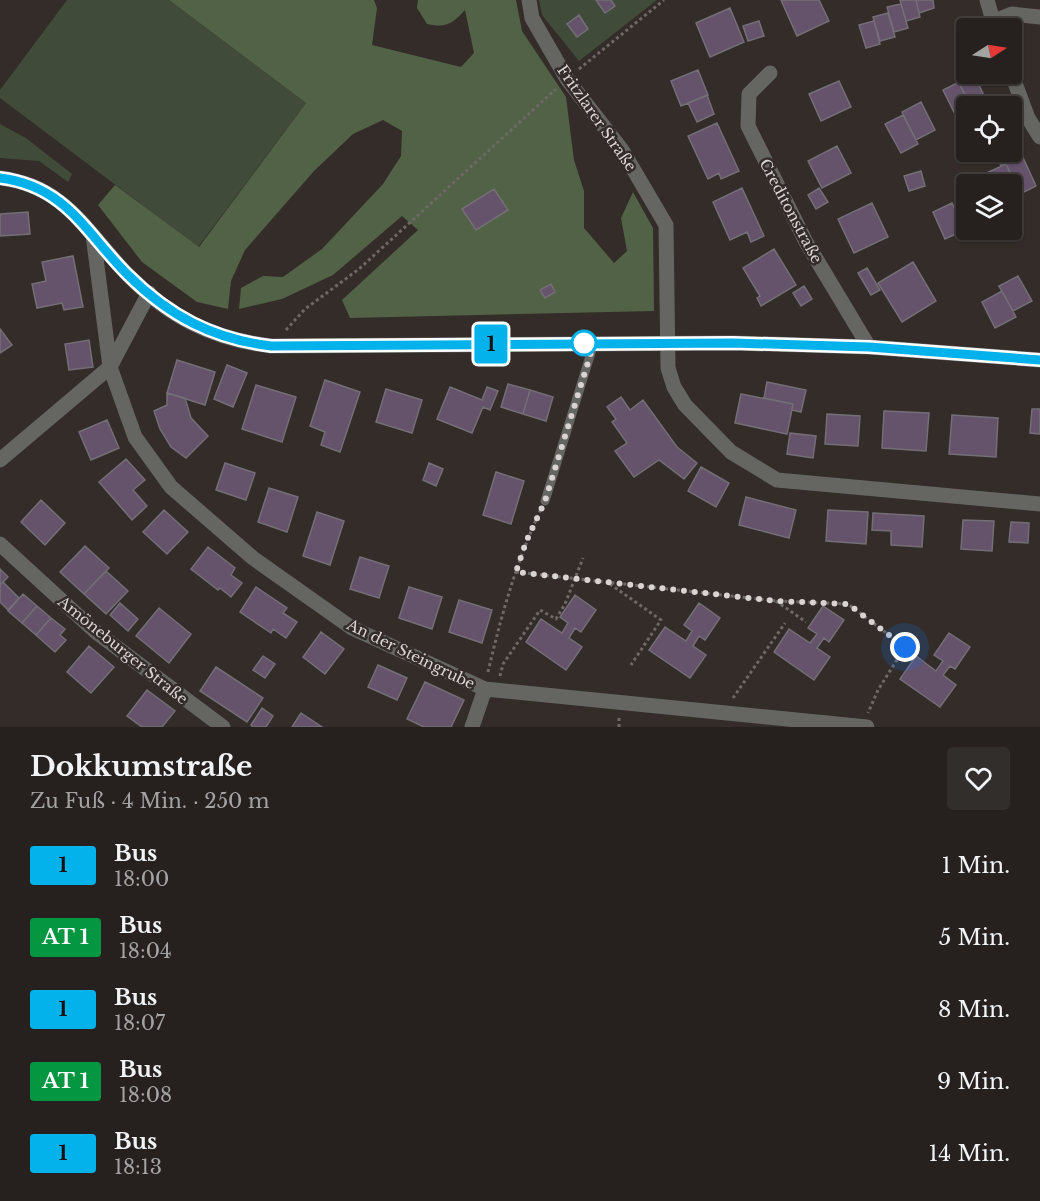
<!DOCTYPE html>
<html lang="de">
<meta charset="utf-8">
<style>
:root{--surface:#26211f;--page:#322e2c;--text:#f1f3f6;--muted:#a4a3a4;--line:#423e3d}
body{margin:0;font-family:"Libre Baskerville",serif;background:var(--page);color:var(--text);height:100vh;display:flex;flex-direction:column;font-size:22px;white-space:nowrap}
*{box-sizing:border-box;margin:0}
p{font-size:20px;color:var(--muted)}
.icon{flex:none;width:33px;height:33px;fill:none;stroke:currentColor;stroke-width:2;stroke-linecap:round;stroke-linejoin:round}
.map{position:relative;height:727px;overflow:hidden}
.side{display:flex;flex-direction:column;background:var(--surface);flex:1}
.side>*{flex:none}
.badge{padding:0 12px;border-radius:4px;font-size:21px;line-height:39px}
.needle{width:39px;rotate:78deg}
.controls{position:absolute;left:956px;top:18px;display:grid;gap:12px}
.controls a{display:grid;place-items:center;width:66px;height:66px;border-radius:6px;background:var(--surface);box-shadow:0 2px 4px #0004,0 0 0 2px var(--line);font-size:30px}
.you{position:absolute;width:30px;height:30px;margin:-15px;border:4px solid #fff;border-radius:50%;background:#1a73e8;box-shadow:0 0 0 9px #1a73e833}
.map>.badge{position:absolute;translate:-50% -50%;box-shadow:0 0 0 3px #fff}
.round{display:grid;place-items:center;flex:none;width:63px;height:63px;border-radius:6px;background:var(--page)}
.overview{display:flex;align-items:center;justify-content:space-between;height:102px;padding:0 30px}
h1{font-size:28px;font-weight:700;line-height:45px}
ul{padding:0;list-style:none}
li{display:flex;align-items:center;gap:18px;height:72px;padding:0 30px}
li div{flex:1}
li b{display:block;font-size:22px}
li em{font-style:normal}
li .badge{min-width:66px;font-weight:700;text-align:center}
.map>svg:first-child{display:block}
.green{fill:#404b39}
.forest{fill:#526246}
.building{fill:#65526b;stroke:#746f76;stroke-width:1.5}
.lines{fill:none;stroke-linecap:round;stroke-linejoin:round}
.path{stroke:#6f6966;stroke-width:3;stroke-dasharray:3 3;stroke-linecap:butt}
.service{stroke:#656562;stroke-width:9}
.minor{stroke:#656562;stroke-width:15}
.line-casing{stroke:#fff;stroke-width:14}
.line{stroke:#03b1eb;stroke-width:9}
.walk{stroke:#d9d4d2;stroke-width:6;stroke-dasharray:0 10.8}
.stop-dot{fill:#fff;stroke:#03b1eb;stroke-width:3}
.labels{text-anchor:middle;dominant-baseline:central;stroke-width:5;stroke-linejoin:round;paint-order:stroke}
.street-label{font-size:15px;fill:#d9d4d2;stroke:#332c29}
</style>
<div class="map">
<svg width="1040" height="727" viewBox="0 0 1040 727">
<rect width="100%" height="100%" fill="#332c29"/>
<path class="green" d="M67,0H169L306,103L198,247L0,98V90Z
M539,0H657L579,61L542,15Z
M0,124L26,138L72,174L68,182L39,161L0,158Z"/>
<path class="forest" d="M169,0H374L377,8L372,45L461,67L474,53L465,10C452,24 447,28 427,24L417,8L418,0H516L522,31L566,97L574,160L584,191V228L614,263L627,251L621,218L633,192L653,228L654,311L350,318L342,300L418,230L402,216L333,275L282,299L239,309L241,288L263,276L283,277L322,249L383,184L401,156L402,131L383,120L353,134L314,171L245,250L231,281L228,309L197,302L142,262L98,205L115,185L199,247L306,103Z"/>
<path class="building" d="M596,0H611L615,6L605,13Z
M781,0H819L829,21L797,36Z
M900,0H916L920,17L906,21Z
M916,0H933L934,8L919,13Z
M901,4L908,28L894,32L887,7Z
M730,8L744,42L710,57L696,23Z
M888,13L895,37L880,41L873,17Z
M579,15L588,29L577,37L567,24Z
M759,21L764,36L748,41L743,26Z
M874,21L880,44L866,48L859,25Z
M698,70L708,95L681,106L671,81Z
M967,74H974L984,96L969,103L957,79Z
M839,81L851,107L821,121L809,94Z
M959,82L970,106H966V109L955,114L943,90Z
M707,95L714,114L697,122L688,103Z
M921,102L935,130L916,140L902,112Z
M903,115L918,144L901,153L885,124Z
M717,123L739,171L721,179L719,173L708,179L688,136Z
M837,146L851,173L822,188L808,161Z
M1020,151L1036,186L1020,194L1006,164L1001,166L999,161Z
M1006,164L1022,197L1011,202V184H986L982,175Z
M921,171L925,186L909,191L904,176Z
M742,188L764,236L751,242L747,232L730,240L713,202Z
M819,188L828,202L816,209L808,195Z
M494,189L508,210L476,230L462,209Z
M872,203L888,237L854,253L838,219Z
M952,203L965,230L945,239L933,212Z
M28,212L30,234L0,236V214Z
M774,249L796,285L761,306L757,298L760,296L743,268Z
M73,256L83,307L64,310L62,303L37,308L32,284L46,281L42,262Z
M913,262L936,301L902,322L878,283Z
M867,268L880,290L871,295L858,273Z
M1018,276L1032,301L1013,311L999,286Z
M551,284L555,292L545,298L540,290Z
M804,286L812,299L801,306L793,293Z
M1002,291L1016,317L995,328L982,302Z
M0,329L12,345L0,353Z
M89,340L93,367L69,370L65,344Z
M177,360L215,372L205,405L167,393Z
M227,365L247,373L233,407L214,399Z
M325,380L360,392L340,452L321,445L325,432L310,426Z
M767,382L806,390L801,412L792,410L793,404L764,398Z
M508,384L530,390L523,414L501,407Z
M256,385L296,397L282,442L242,429Z
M450,387L482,400L487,387L498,391L490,410L483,407L472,433L437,419Z
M386,389L422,400L412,433L376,422Z
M530,390L553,397L546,421L523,414Z
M167,393L185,398L191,418L208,436L186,458L171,447L160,429L154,411L167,405Z
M741,394L793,404L787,434L735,423Z
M621,397L630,410L643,400L677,447L697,463L684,479L659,460L634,477L615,451L627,443L612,422L616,419L607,407Z
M1032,409H1040V434L1030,433Z
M884,411L929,413L926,451L882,448Z
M827,414L860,416L858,446L825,444Z
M952,415L998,418L996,457L949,454Z
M107,420L119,448L91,460L79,432Z
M790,433L816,436L813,458L787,454Z
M126,459L145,480L133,490L147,506L132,520L99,482Z
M225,463L255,473L246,500L216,490Z
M429,463L443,469L436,486L423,480Z
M701,467L729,483L716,507L688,491Z
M496,472L524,481L511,524L483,515Z
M269,488L298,497L287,532L258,522Z
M746,497L796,510L789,538L739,525Z
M41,500L65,523L45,545L21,522Z
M164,510L188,532L167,554L143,532Z
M828,510L868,512L866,544L826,541Z
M317,512L344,521L330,565L303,556Z
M873,513L924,516L922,547L891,545V531L872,530Z
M963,520L994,521L992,551L961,549Z
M1011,522L1029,523L1028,543L1009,542Z
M85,546L109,568L84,594L60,572Z
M208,547L235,568L231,575L242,583L231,597L220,588L218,590L191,569Z
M360,557L389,566L379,598L350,589Z
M0,569L8,577L0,585Z
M106,571L128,591L106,614L84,594Z
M3,582L19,598L8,610L0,602V585Z
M256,587L287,608L283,613L297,622L286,638L273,629L271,633L240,612Z
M409,587L442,597L432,629L399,618Z
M23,594L37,606L22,623L8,611Z
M575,595L596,610L581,632L575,628L569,638L582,647L566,670L526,642L541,619L562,633L568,623L560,617Z
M459,600L492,610L482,643L449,632Z
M120,603L138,619L128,631L110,615Z
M699,603L720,618L705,640L699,636L693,646L706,655L690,678L649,650L665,627L686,641L692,631L684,625Z
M37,606L51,618L36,635L22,623Z
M823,606L844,620L829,642L824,638L817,648L830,657L814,680L774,652L789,629L810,643L817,634L808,628Z
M159,608L191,634L169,663L136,636Z
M51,618L65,629L60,635L66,640L55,652L36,635Z
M321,632L344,649L325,674L303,657Z
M949,633L970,647L955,669L950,666L943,675L956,685L940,707L900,679L916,656L936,671L943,661L934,655Z
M89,646L114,667L91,693L67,672Z
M263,656L275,664L265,678L253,670Z
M378,665L407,678L397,700L368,687Z
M216,667L263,698L247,722L200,691Z
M425,682L464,700L451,727H424L407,719Z
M147,690L175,711L162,727H142L127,716Z
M262,708L273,716L266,727H253L251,725Z
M301,713L322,727H292Z"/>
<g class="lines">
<path class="path" d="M579,69L664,0
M286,330L305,309L359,269L556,89
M516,572L776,601L848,604L905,647L878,690L868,713
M610,584L661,620L631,665
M776,601L806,622
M488,672C501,616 516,563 540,511
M500,676L503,664L540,610L556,619L565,604L583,558
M733,698L785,623
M619,718V727"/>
<path class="service" d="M545,501L594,343"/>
<path class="minor" d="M529,0L532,18L567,79L622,150L666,225L668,368L674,387L685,405L731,452L777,480L1040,504
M987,0L995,28
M992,22L1012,14L1040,17
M1011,72L1028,118L1040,137
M770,73L749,94L748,126L806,242L869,347
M0,178C66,186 86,232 127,274C169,317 212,339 271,346L733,343L869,347L1040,360
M93,235L110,367L135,437L171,487L253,558L352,628L485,689L867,727
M0,460L110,367L149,293
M0,544L96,632L223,727
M472,727L485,689"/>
</g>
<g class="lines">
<defs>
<path id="line" d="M0,178C66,186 86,233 127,274C169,316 213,339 271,346L733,343L869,347L1040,360"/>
</defs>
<use href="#line" class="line-casing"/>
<use href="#line" class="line"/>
<path class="walk" d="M584,343H594L545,501L526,542L516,572L776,601L848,604L905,647"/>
</g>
<circle class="stop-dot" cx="584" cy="343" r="12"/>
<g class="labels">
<g class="street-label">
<text transform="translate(597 118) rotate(55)">Fritzlarer Straße</text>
<text transform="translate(791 211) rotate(62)">Creditonstraße</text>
<text transform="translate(123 650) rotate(39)">Amöneburger Straße</text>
<text transform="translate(411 654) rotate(26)">An der Steingrube</text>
</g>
</g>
</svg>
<div class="controls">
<a><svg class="needle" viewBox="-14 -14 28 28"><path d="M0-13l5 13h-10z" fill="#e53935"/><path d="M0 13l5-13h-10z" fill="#a4a3a4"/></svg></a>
<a><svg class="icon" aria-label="locate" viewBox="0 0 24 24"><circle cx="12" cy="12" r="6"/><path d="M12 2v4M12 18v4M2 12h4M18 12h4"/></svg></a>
<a><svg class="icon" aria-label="layers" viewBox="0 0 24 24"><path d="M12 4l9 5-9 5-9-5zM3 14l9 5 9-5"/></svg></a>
</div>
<div class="you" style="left:905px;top:647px"></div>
<b class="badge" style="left:491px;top:344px;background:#03b1eb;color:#111">1</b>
</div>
<section class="side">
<div class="overview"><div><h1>Dokkumstraße</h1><p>Zu Fuß · 4 Min. · 250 m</p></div><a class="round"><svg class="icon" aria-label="heart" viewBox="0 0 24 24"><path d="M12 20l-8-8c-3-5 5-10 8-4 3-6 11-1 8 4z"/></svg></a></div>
<ul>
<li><span class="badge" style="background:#03b1eb;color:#111">1</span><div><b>Bus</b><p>18:00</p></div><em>1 Min.</em></li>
<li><span class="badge" style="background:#059641;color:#fff">AT 1</span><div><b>Bus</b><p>18:04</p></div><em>5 Min.</em></li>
<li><span class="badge" style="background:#03b1eb;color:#111">1</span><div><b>Bus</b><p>18:07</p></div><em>8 Min.</em></li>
<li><span class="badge" style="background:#059641;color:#fff">AT 1</span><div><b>Bus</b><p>18:08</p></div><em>9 Min.</em></li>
<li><span class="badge" style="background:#03b1eb;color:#111">1</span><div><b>Bus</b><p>18:13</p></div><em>14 Min.</em></li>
</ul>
</section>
